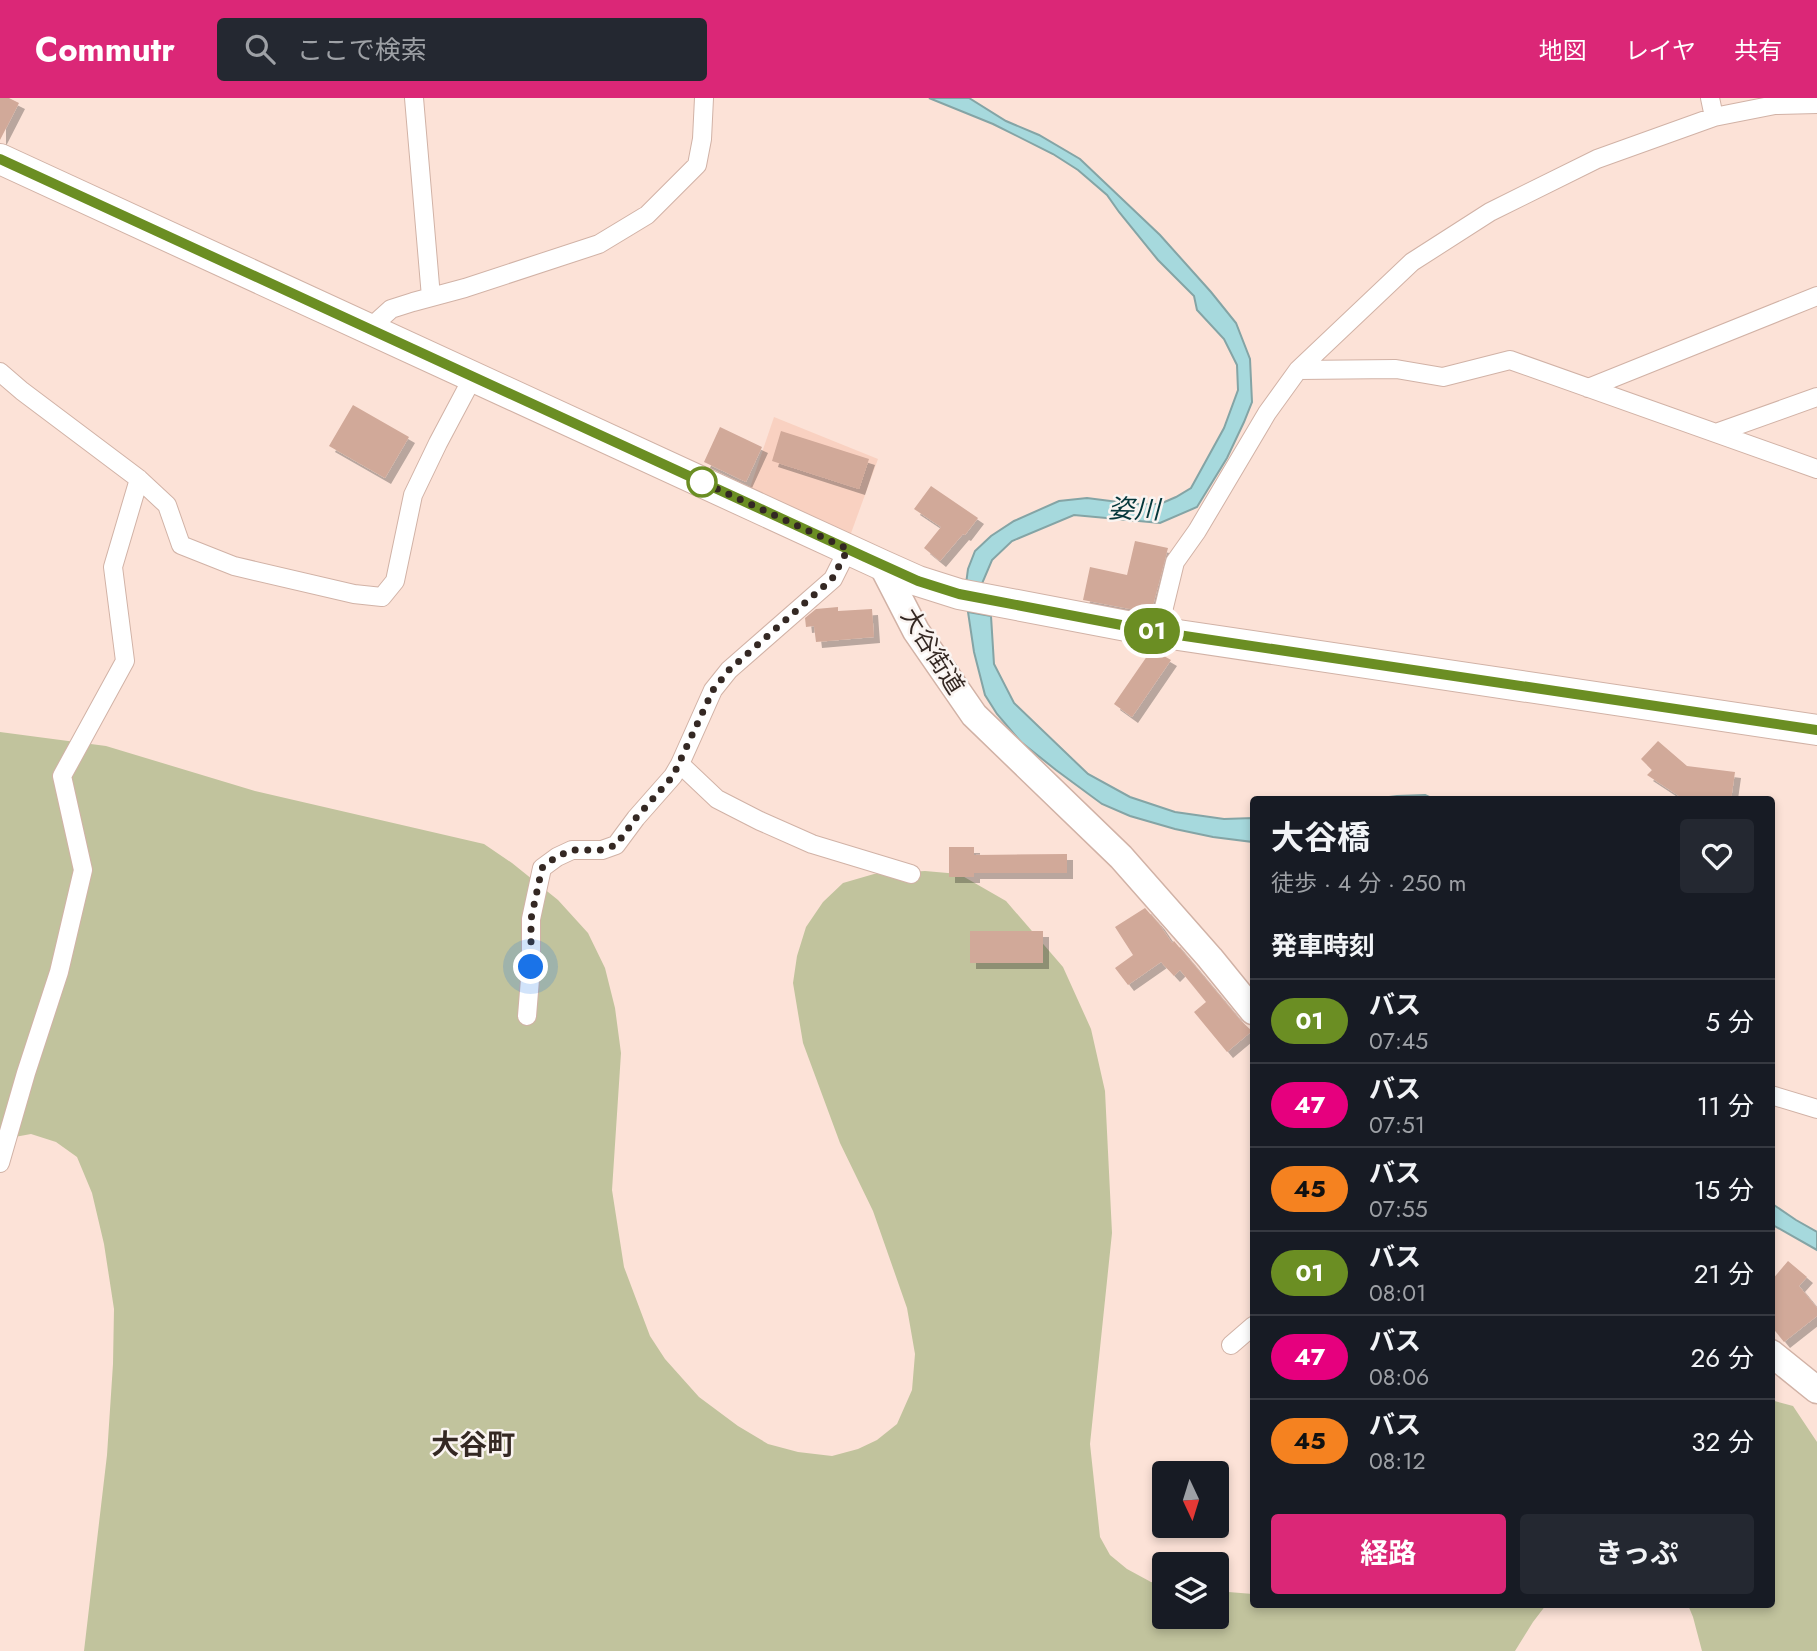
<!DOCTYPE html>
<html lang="ja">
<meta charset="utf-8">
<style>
:root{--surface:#171b24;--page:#242831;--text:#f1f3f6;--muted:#9ea1a6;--line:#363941;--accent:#db2777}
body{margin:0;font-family:Jost,"Noto Sans JP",sans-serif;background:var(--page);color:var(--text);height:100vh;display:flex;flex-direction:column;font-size:26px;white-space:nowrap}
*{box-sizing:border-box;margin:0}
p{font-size:23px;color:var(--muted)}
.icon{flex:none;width:38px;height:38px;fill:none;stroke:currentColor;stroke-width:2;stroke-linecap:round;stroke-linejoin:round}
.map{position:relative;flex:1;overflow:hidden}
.panel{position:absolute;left:1250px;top:698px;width:525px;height:812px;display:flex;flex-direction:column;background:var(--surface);border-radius:7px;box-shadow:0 4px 10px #0003}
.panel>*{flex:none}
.badge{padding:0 14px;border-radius:23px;font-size:24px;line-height:46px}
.needle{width:46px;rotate:176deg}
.fabs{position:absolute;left:1152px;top:1363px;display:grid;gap:14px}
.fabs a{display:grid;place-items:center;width:77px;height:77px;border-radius:7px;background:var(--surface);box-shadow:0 4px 10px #0003;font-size:35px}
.you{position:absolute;width:35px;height:35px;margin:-18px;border:5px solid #fff;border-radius:50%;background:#1a73e8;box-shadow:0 0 0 10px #1a73e833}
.map>.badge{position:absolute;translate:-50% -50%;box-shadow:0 0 0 4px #fff}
h2{padding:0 21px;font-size:26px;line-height:63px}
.round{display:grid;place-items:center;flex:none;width:74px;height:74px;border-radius:7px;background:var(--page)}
.overview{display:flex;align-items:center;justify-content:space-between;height:119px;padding:0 21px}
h1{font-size:33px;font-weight:700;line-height:52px}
.action{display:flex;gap:14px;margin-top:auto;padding:14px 21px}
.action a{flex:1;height:80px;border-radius:7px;background:var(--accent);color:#fff;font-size:28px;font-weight:700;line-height:80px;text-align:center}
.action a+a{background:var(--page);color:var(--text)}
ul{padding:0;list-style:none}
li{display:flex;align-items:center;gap:21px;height:84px;padding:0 21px;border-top:2px solid var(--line)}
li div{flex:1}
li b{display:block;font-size:26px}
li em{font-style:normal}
li .badge{min-width:77px;font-weight:700;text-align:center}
header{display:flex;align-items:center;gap:42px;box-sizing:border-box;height:98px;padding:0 35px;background:var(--accent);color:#fff}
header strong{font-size:33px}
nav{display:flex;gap:38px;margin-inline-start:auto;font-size:24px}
.search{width:490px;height:63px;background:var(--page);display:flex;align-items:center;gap:18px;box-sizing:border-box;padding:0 24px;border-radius:7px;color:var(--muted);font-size:26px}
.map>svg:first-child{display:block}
.built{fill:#f9d1c1}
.green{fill:#c1c39d}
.water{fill:#a6d9dd;stroke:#84a4a5;stroke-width:2}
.building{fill:#d1a999;filter:url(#shadow)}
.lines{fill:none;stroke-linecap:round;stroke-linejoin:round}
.minor-casing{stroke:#d1b2a6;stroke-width:20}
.secondary-casing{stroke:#d1b2a6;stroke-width:29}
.primary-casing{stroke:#d1b2a6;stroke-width:32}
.minor{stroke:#fff;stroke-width:18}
.secondary{stroke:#fff;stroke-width:26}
.primary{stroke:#fff;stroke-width:30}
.line-casing{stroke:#fff;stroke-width:16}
.line{stroke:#6b8e23;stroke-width:10}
.walk{stroke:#342823;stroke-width:7;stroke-dasharray:0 12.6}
.stop-dot{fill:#fff;stroke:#6b8e23;stroke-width:3.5}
.labels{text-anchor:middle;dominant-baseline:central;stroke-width:5;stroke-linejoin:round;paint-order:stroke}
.street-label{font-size:24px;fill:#342823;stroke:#faf4f1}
.water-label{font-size:26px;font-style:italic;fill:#05373b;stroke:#faf4f1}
.quarter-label{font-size:28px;font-weight:bold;fill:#342823;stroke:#faf4f1}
</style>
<header>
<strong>Commutr</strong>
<div class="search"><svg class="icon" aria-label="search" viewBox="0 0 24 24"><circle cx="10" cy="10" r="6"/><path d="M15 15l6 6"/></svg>ここで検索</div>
<nav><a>地図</a><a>レイヤ</a><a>共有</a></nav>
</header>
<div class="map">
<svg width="1817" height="1553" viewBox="0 0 1817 1553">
<defs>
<filter id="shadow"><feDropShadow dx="6" dy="6" stdDeviation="0" flood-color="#0004"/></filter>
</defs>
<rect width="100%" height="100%" fill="#fce2d7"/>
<path class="built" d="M774,319L878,361L850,438L749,393Z"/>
<path class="green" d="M0,634L106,648L255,693L484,746L512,765L558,802L588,835L605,870L615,910L621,955L612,1092L624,1169L650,1238L665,1261L699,1299L738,1328L768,1346L798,1354L832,1358L858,1351L877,1342L897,1326L912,1292L915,1256L907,1210L873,1113L840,1045L803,945L793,885L797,858L806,829L823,804L843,785L874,776L925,773L959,776L1006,803L1063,869L1091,931L1105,993L1112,1135L1090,1346L1100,1439L1110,1457L1127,1471L1151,1484L1164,1486V1519H1216V1493L1253,1496V1507H1546L1533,1524L1515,1553H84L107,1357L113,1266L114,1211L104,1146L92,1095L77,1059L56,1044L31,1036L9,1040L0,1046Z
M1771,1302L1793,1308L1817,1344V1553H1702L1693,1519L1688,1507H1771Z"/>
<path class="water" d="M929,0H969L1006,23L1039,37L1080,61L1160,137L1211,194L1236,225L1250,261L1252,304L1244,324L1227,360L1197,409L1160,425L1074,417L1012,443L992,462L981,488L966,486L968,471L975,453L991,438L1014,423L1059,403L1087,400L1134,406H1160L1176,399L1191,390L1224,330L1238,292L1237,267L1224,241L1197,212L1194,198L1158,162L1119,114L1107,97L1078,72L1053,56L993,26Z
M968,514L991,518L994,566L1014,605L1088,676L1130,699L1175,714L1224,721L1253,720V744L1213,739L1175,731L1130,718L1102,706L1056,672L1021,644L997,616L985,597L974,554Z
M1425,697L1436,702H1365L1397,698Z
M1771,1105L1796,1122L1817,1134V1152L1771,1126Z"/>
<path class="building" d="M0,0H9L19,5L0,42Z
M353,307L409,339L385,380L329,348Z
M720,329L762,349L746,384L704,364Z
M781,333L869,361L859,391L772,363Z
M931,388L978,420L965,437L963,436L940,463L924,450L941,429L914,411Z
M1135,443L1168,450L1151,515L1083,502L1090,469L1127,477Z
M838,509V513L872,511L874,539L816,544L814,528L806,529L805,520L816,511Z
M1152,551L1171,562L1132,619L1114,606Z
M1658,643L1687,668L1735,674L1731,702H1685L1647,677L1652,672L1641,661Z
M949,749H974V757L1067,756V775H974V779H949Z
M1145,810L1159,826L1172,845L1174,843L1241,923L1252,933L1227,954L1194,914L1206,904L1180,872L1174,878L1161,864L1128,887L1115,870L1133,857L1115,829Z
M970,833H1043V865H970Z
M1788,1163L1807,1179L1799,1188L1817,1210V1218L1784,1244L1771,1228V1183Z"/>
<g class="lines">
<defs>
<path id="minor" d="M414,0L431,199
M1710,0L1714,19
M370,230L391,211L413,204L465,190L599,146L647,117L697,67L702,41L704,0
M1298,272L1396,271L1443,279L1510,262L1817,371
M0,274L22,293L139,381L167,407L181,447L234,468L354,496L382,499L395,483L413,397L438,345L473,279
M1588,290L1817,198
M1716,335L1817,299
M1158,534L1175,464L1197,433L1267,315L1298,272L1412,164L1490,114L1597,61L1714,19L1775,7L1817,6
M680,666L717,701L760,723L812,746L911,776
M527,918L531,869V821L542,770L557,759L572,752H602L616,747L636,720L673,678L680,666L713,592L729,572L833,481L848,451
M1771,997L1817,1011
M0,1065L26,975L59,874L83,772L62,678L125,563L113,469L139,381
M1231,1247L1253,1228"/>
<path id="secondary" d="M882,467L916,533L974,617L1121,759L1210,860L1253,913
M1771,1255L1817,1292"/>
<path id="primary" d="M0,61L882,467L918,483L959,496L1158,534L1817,632"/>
</defs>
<use href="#minor" class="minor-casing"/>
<use href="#secondary" class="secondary-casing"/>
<use href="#primary" class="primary-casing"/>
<use href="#minor" class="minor"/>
<use href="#secondary" class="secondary"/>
<use href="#primary" class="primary"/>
</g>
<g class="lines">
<defs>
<path id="line" d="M0,61L865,459L918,483L959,496L1158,534L1817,632"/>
</defs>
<use href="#line" class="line-casing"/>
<use href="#line" class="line"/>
<path class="walk" d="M531,869V821L542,770L556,759L572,752H602L616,747L636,720L673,678L713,592L729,572L832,481L848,451L698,382L702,384"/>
</g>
<circle class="stop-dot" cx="702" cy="384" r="14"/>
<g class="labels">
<g class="street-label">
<text transform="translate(933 553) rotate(58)">大谷街道</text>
</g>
<g class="water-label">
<text transform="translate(1134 411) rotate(1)">姿川</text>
</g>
<g class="quarter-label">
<text x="473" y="1346">大谷町</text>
</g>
</g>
</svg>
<div class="fabs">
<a><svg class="needle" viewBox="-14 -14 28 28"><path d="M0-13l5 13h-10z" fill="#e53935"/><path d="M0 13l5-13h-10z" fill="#9ea1a6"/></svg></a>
<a><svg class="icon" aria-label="layers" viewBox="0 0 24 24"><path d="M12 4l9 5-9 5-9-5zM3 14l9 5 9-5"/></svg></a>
</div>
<div class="you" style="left:531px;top:869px"></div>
<b class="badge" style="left:1152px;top:533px;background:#6b8e23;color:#fff">01</b>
<section class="panel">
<div class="overview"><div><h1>大谷橋</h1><p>徒歩 · 4 分 · 250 m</p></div><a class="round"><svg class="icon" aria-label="heart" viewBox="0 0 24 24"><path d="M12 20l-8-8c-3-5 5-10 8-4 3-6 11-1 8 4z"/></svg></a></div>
<h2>発車時刻</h2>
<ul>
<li><span class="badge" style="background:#6b8e23;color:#fff">01</span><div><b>バス</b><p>07:45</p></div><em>5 分</em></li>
<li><span class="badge" style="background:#e6007e;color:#fff">47</span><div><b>バス</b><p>07:51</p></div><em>11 分</em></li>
<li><span class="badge" style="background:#f58220;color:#111">45</span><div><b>バス</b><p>07:55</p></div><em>15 分</em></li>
<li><span class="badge" style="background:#6b8e23;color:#fff">01</span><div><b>バス</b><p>08:01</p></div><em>21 分</em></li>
<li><span class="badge" style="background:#e6007e;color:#fff">47</span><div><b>バス</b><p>08:06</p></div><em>26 分</em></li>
<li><span class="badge" style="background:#f58220;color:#111">45</span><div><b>バス</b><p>08:12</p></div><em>32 分</em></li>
</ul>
<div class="action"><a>経路</a><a>きっぷ</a></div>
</section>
</div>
